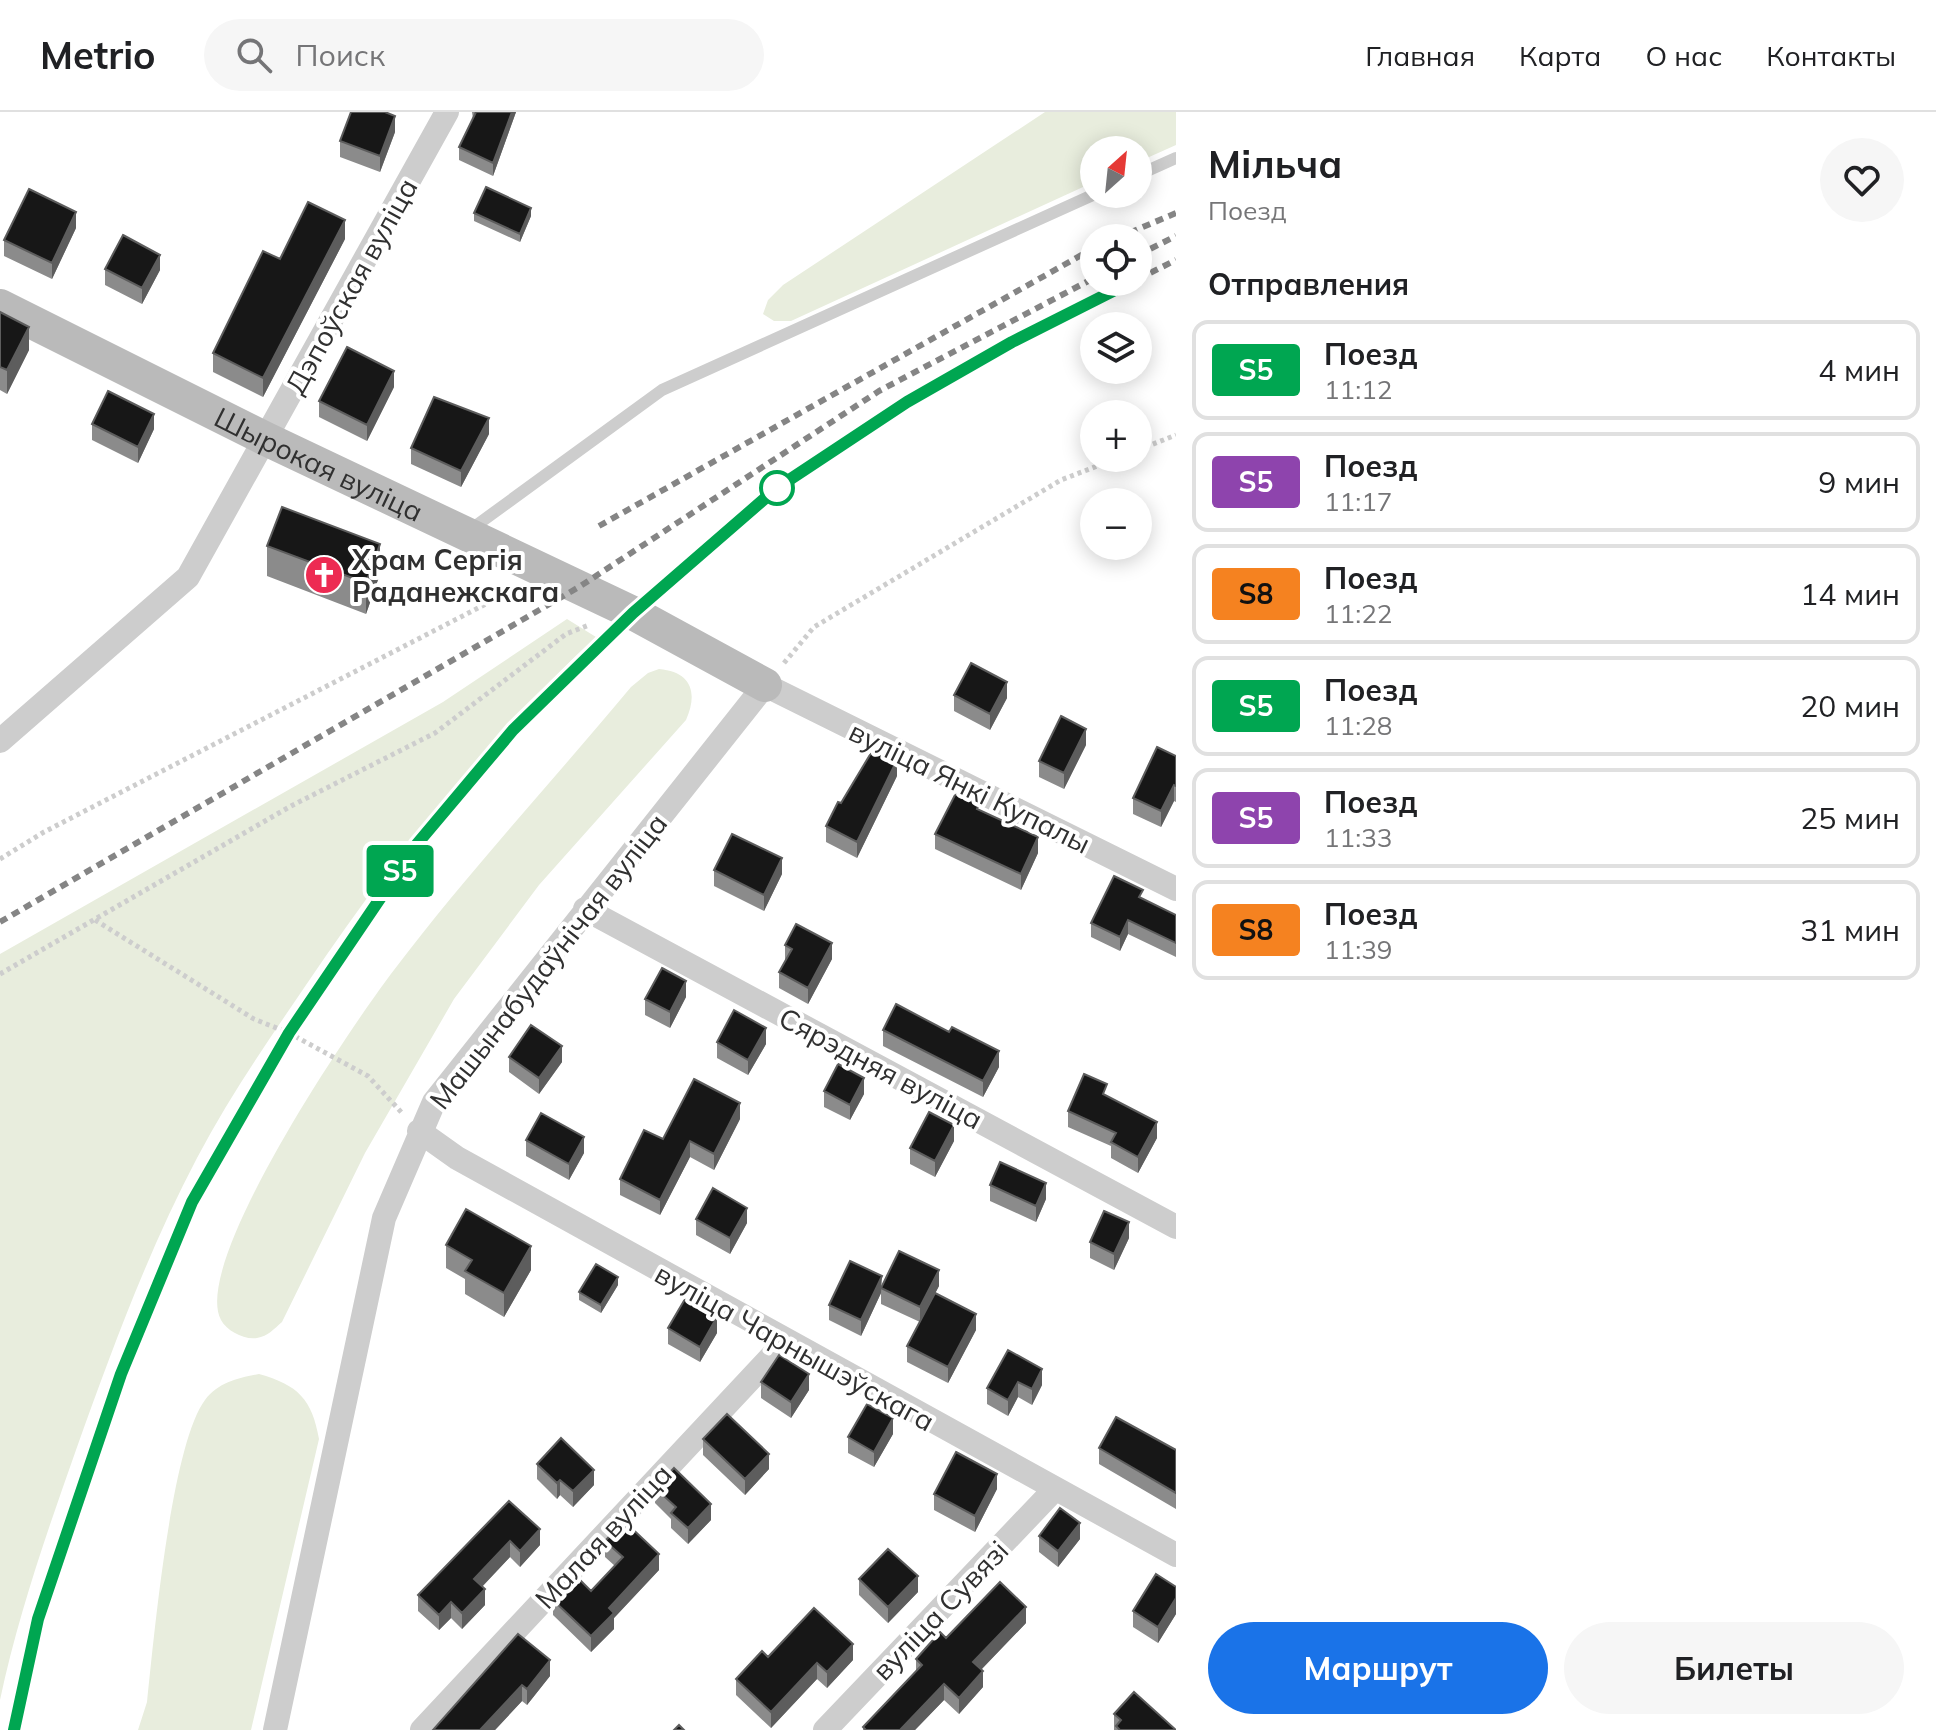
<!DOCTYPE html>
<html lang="ru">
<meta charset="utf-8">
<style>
:root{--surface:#fff;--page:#f6f6f6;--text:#202124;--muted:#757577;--line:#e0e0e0;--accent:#1a73e8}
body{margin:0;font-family:Mulish,sans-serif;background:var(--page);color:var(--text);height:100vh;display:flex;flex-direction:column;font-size:30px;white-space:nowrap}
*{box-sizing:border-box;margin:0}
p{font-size:26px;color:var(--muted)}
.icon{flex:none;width:44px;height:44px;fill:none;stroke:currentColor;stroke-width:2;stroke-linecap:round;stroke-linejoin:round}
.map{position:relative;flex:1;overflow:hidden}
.details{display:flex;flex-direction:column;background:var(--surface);width:760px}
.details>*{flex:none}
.badge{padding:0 16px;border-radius:6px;font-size:28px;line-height:52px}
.needle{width:52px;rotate:27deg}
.tools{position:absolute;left:1080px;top:24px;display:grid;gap:16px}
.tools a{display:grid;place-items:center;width:72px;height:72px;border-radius:50%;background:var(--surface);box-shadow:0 4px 20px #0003;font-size:40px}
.map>.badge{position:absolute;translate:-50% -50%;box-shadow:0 0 0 4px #fff}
h2{padding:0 32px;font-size:30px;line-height:72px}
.round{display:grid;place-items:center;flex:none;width:84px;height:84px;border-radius:42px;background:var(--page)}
.headline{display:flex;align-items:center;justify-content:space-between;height:136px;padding:0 32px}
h1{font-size:38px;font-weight:700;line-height:60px}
.action{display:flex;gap:16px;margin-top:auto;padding:16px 32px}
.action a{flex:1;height:92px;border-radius:48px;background:var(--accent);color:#fff;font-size:32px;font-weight:700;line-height:92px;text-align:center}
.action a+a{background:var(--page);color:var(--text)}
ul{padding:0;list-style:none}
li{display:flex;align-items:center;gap:24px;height:100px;margin:0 16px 12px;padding:0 16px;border:4px solid var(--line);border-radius:16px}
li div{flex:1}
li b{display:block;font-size:30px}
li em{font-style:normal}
li .badge{min-width:88px;font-weight:700;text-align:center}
header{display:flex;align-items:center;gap:48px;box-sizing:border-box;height:112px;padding:0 40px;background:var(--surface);border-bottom:2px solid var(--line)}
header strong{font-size:38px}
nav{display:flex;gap:44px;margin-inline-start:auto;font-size:28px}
.search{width:560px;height:72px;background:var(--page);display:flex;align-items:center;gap:20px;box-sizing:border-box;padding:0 28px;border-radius:44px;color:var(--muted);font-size:30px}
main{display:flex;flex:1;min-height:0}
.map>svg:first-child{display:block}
.green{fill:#e8eddd}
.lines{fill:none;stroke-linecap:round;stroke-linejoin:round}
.path{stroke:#cdcdcd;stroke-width:5;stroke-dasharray:4 4;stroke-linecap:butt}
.lane{stroke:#cdcdcd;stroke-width:12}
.street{stroke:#cdcdcd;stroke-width:24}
.secondary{stroke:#bababa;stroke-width:34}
.rail{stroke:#858585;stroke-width:6;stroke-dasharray:8 6;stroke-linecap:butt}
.wall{fill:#8b8b8b}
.shaded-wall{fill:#5d5d5d}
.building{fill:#171717;stroke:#5d5d5d;stroke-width:2}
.line-casing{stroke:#fff;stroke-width:18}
.line{stroke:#00a651;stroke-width:12}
.stop-dot{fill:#fff;stroke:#00a651;stroke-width:4}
.labels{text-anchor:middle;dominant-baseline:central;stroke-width:8;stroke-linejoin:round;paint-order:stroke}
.street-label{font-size:28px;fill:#303030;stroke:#fff}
.poi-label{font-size:28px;font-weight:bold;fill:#303030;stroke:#fff;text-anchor:start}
</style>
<header>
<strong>Metrio</strong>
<div class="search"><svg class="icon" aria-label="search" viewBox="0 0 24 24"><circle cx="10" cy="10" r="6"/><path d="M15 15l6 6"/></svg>Поиск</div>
<nav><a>Главная</a><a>Карта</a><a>О нас</a><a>Контакты</a></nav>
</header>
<main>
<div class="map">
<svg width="1176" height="1618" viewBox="0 0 1176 1618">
<rect width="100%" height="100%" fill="#fff"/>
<path class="green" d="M1045,0H1176V33L1138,50V38H1094V70L791,209H774L763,202L768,188L783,173Z
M567,507L596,525C484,629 391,747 306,873C268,929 229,985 197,1046C148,1139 111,1240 76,1338C47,1420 18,1503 0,1588V842L443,590Z
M659,557C692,560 698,581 686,608L539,773L454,887L365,1041L282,1210C274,1217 268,1224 257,1226C244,1228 227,1219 221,1208C190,1151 354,910 394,858C468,760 553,669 631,575L648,561Z
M259,1262C298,1273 312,1287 319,1327L251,1618H138L147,1590C154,1526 171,1334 205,1288C219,1270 238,1266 259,1262Z"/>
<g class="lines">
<path class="path" d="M1138,338L1176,323
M784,551L814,515L1061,368L1118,346
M0,747L44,720L513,478
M95,808L254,907L289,921L368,964L402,1001
M0,862L291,694L435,621L566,522L589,513"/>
<path class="lane" d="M1138,63L1176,46
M470,418L662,278L1095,82"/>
<path class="street" d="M0,629L188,465L447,0
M585,797L1176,1115
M419,1019L457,1046L1176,1443
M275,1618L384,1106L434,990L765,573L1176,777
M422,1618L785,1230
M825,1618L1054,1378"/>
<path class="secondary" id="s1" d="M0,194L266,327L633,501L765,573"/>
<path class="rail" d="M1117,126L1176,101
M1138,143L1176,124
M1138,167L1176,148
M599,414L1094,136
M0,810L579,475L879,279L1094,166
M14,1618L38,1507L121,1262L192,1090L289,921L417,732L513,618L633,501L777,376L907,290L1012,230L1131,170"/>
</g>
<path class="wall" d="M472,0H516L493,64L459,48V35L473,7Z
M395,20L380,60L340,45V29Z
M474,101L531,104L520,130L474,109Z
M76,116L52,167L4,144V128Z
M345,127L263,285L213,260V241L280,147Z
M105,157L160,158L142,192L105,173Z
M0,200L29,238L7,282L0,278Z
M394,275L367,329L319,305V289Z
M92,312L154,317L138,351L92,328Z
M489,322L461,375L411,352V336Z
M267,434L380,462L366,502L267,464Z
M954,583L1007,586L990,618L954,599Z
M1086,633L1064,677L1039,665V649Z
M1176,644V690L1174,689L1161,715L1133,702V686Z
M897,664L857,746L826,730V714L841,691Z
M935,722L1038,741L1021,778L935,737Z
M714,758L782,762L764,799L714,774Z
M1143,787L1176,803V845L1128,822L1120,839L1091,825V811Z
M785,833L832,847L808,892L779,876V860L785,849Z
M686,885L670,916L645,903V887Z
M883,918L999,955L983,985L883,934Z
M717,930L766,932L748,963L717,946Z
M509,945L562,950L539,982L509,960Z
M824,979L864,982L850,1008L824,995Z
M1107,984L1157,1026L1138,1061L1111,1046V1034L1068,1015V999Z
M740,1007L714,1058L690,1045L660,1103L620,1083V1067L663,1027Z
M526,1028L584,1041L569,1068L526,1044Z
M954,1029L935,1065L910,1052V1036Z
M990,1073L1046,1087L1036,1110L990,1089Z
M696,1107L747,1111L730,1142L696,1123Z
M1129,1126L1114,1158L1090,1146V1130Z
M446,1133L531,1158L504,1205L465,1182V1167L446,1156Z
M618,1173L601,1201L579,1188V1180Z
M882,1174H939L935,1181L976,1218L948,1271L907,1250V1234L920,1210L881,1192V1181L861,1224L829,1208V1193Z
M668,1216L717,1221L700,1250L668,1232Z
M1042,1257V1273L1032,1293L1018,1285L1008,1304L987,1292V1276Z
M761,1270L809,1278L791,1306L761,1286Z
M893,1322L874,1355L848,1341V1325Z
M703,1327L769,1357L745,1383L703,1343Z
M1099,1336L1176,1338V1397L1099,1352Z
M537,1352L594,1373L573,1395L560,1383L557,1387L537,1367Z
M655,1376L711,1408L688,1432L671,1416V1407L655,1391Z
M997,1377L975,1420L934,1398V1382Z
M509,1389L540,1433L520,1455L510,1445L482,1475L485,1493L462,1517L451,1506L439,1518L418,1499V1483Z
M1039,1424L1080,1427L1058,1455L1039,1440Z
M605,1429L659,1458L614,1506V1517L591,1540L553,1503V1488L591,1479L615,1454L605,1445Z
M859,1467L918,1480L888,1511L859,1483Z
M1176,1475V1502L1158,1531L1133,1515V1499Z
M1026,1511L981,1558L983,1575L959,1602L944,1588L915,1618H863V1615L916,1559V1547L946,1526Z
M768,1545L853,1548L827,1576L817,1567L771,1616L736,1583V1567Z
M550,1548V1564L527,1593L522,1589L495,1618H433Z
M1114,1602L1176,1618H1114Z"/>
<path class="shaded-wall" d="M512,0H516L493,64V51Z
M395,4V20L380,60V44Z
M531,96V104L520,130V122Z
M76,100V116L52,167V151Z
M345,108V127L263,285V266Z
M160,143V158L142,192V176Z
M29,215V238L7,282V258Z
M394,259V275L367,329V313Z
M154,302V317L138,351V335Z
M489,306V322L461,375V359Z
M380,432V462L366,502V471Z
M1007,570V586L990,618V602Z
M1086,617V633L1064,677V661Z
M897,648V664L857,746V730Z
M1174,673V689L1161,715V699Z
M1038,725V741L1021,778V762Z
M782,746V762L764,799V783Z
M1128,808V822L1120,839V825Z
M832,831V847L808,892V876Z
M686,869V885L670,916V900Z
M766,916V932L748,963V948Z
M562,934V950L539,982V966Z
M999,939V955L983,985V969Z
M864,966V982L850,1008V993Z
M740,991V1007L714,1058V1042Z
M1157,1010V1026L1138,1061V1045Z
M954,1013V1029L935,1065V1049Z
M584,1025V1041L569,1068V1052Z
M690,1029V1045L660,1103V1088Z
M1046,1071V1087L1036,1110V1094Z
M747,1096V1111L730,1142V1126Z
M1129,1110V1126L1114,1158V1142Z
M531,1134V1158L504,1205V1181Z
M939,1158V1174L920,1211V1195Z
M882,1164L881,1181L861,1224V1208Z
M618,1165V1173L601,1201V1193Z
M976,1202V1218L948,1271V1255Z
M717,1205V1221L700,1250V1235Z
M1042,1257V1273L1032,1293V1277Z
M809,1262V1278L791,1306V1290Z
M1018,1270V1285L1008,1304V1288Z
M893,1306V1322L874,1355V1340Z
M769,1342V1357L745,1383V1367Z
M594,1358V1373L573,1395V1379Z
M997,1362V1377L975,1420V1404Z
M560,1368V1383L557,1387V1371Z
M711,1392V1408L688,1432V1416Z
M1080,1411V1427L1058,1455V1439Z
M540,1417V1433L520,1455V1439Z
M510,1429V1445L474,1483V1467Z
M659,1442V1458L614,1506V1517L591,1540V1524L609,1496Z
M918,1464V1480L888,1511V1495Z
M485,1477V1493L462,1517V1501Z
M1176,1486V1502L1158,1531V1515Z
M451,1490V1506L439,1518V1503Z
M1026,1495V1511L973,1566V1550Z
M853,1532V1548L827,1576V1560Z
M550,1548V1564L527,1593V1577Z
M817,1551V1567L771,1616V1600Z
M983,1559V1575L959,1602V1586Z
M944,1572V1588L915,1618H900Z
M522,1573V1589L495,1618H480Z"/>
<path class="building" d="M351,0H385L395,4L380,44L340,29Z
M476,0H512L493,51L459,35Z
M486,75L531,96L520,122L474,101Z
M29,77L76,100L52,151L4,128Z
M308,90L345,108L263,266L213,241L263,139L280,147Z
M123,123L160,143L142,176L105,157Z
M0,200L29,215L7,258L0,255Z
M347,235L394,259L367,313L319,289Z
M108,279L154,302L138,335L92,312Z
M434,285L489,306L461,359L411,336Z
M282,395L380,432L366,471L267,434Z
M971,551L1007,570L990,602L954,583Z
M1061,604L1086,617L1064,661L1039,649Z
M1157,635L1176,644V674L1174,673L1161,699L1133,686Z
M874,636L897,648L857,730L826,714L838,690L841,691Z
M956,681L979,692L977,697L1038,725L1021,762L935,722Z
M732,722L782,746L764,783L714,758Z
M1114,764L1143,778L1139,785L1176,803V831L1128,808L1120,825L1091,811Z
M796,812L832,831L808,876L779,860L792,837L785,833Z
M662,856L686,869L670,900L645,887Z
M896,892L949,920L952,915L999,939L983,969L883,918Z
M734,898L766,916L748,948L717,930Z
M531,913L562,934L539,966L509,945Z
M838,952L864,966L850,993L824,979Z
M1084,962L1107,972L1103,982L1157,1010L1138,1045L1111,1030L1116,1021L1068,999Z
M694,967L740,991L714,1042L690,1029L660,1088L620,1067L644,1018L663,1027Z
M929,1000L954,1013L935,1049L910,1036Z
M541,1001L584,1025L569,1052L526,1028Z
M1000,1050L1046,1071L1036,1094L990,1073Z
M713,1076L747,1096L730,1126L696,1107Z
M466,1097L531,1134L504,1181L465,1159L472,1148L446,1133Z
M1104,1099L1129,1110L1114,1142L1090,1130Z
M899,1139L939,1158L920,1195L881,1176Z
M850,1149L882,1164L861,1208L829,1193Z
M596,1152L618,1165L601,1193L579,1180Z
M935,1181L976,1202L948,1255L907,1234Z
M685,1187L717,1205L700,1235L668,1216Z
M1008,1238L1042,1257L1032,1277L1018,1270L1008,1288L987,1276Z
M779,1243L809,1262L791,1290L761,1270Z
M867,1292L893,1306L874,1340L848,1325Z
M727,1302L769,1342L745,1367L703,1327Z
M1116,1305L1176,1338V1381L1099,1336Z
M561,1326L594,1358L573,1379L560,1368L557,1371L537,1352Z
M956,1340L997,1362L975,1404L934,1382Z
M674,1356L711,1392L688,1416L671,1401L676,1395L655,1376Z
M509,1389L540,1417L520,1439L510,1429L474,1467L485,1477L462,1501L451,1490L439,1503L418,1483Z
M1060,1396L1080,1411L1058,1439L1039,1424Z
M624,1409L659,1442L609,1496L614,1501L591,1524L553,1488L576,1464L591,1479L623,1445L605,1429Z
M888,1437L918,1464L888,1495L859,1467Z
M1156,1462L1176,1475V1486L1158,1515L1133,1499Z
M1000,1470L1026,1495L973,1550L983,1559L959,1586L944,1572L900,1618H866L863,1615L922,1553L916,1547L940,1520L946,1526Z
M814,1496L853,1532L827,1560L817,1551L771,1600L736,1567L762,1539L768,1545Z
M518,1522L550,1548L527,1577L522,1573L480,1618H433Z
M1134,1580L1176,1618H1120L1116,1614L1121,1608L1114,1602Z
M679,1613L684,1618H674Z"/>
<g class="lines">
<defs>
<path id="line" d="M14,1618L38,1507L121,1262L192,1090L289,921L417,732L513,618L633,501L777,376L907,290L1012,230L1131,170"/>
</defs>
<use href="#line" class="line-casing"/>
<use href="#line" class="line"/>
</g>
<defs>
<symbol id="church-disc" viewBox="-11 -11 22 22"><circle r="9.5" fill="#ed2b52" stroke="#fff"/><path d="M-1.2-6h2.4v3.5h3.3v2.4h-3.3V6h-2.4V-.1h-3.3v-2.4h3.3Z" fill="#fff"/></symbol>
</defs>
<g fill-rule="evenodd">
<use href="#church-disc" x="302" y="441" width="44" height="44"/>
</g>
<circle class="stop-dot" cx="777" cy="376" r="16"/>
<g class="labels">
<g class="street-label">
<text transform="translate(351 174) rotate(-61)">Дэпоўская вуліца</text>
<text stroke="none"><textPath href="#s1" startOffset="356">Шырокая вуліца</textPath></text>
<text transform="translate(970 675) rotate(26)">вуліца Янкі Купалы</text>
<text transform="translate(548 849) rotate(-52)">Машынабудаўнічая вуліца</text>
<text transform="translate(881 956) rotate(28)">Сярэдняя вуліца</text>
<text transform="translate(795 1235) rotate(29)">вуліца Чарнышэўскага</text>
<text transform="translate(603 1424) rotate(-47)">Малая вуліца</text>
<text transform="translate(940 1498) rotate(-46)">вуліца Сувязі</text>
</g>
<g class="poi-label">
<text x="352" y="447">Храм Сергія<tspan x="352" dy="32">Раданежскага</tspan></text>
</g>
</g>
</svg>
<div class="tools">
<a><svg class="needle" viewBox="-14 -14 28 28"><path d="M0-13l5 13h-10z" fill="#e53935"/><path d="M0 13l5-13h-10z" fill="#757577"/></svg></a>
<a><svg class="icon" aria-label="locate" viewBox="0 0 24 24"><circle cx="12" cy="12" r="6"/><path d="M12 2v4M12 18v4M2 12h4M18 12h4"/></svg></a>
<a><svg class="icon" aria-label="layers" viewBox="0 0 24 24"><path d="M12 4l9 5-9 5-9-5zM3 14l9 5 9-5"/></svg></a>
<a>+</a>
<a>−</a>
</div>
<b class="badge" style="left:400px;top:759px;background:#00a651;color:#fff">S5</b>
</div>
<section class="details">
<div class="headline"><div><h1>Мільча</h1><p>Поезд</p></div><a class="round"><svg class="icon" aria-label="heart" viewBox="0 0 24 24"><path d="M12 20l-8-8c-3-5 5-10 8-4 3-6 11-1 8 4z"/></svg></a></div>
<h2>Отправления</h2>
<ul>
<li><span class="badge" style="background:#00a651;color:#fff">S5</span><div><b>Поезд</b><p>11:12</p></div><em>4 мин</em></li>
<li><span class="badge" style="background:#8e44ad;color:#fff">S5</span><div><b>Поезд</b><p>11:17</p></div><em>9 мин</em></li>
<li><span class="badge" style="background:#f58220;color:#111">S8</span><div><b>Поезд</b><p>11:22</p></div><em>14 мин</em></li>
<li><span class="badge" style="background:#00a651;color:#fff">S5</span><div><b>Поезд</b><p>11:28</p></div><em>20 мин</em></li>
<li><span class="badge" style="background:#8e44ad;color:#fff">S5</span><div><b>Поезд</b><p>11:33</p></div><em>25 мин</em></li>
<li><span class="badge" style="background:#f58220;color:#111">S8</span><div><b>Поезд</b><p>11:39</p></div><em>31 мин</em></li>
</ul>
<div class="action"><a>Маршрут</a><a>Билеты</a></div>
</section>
</main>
